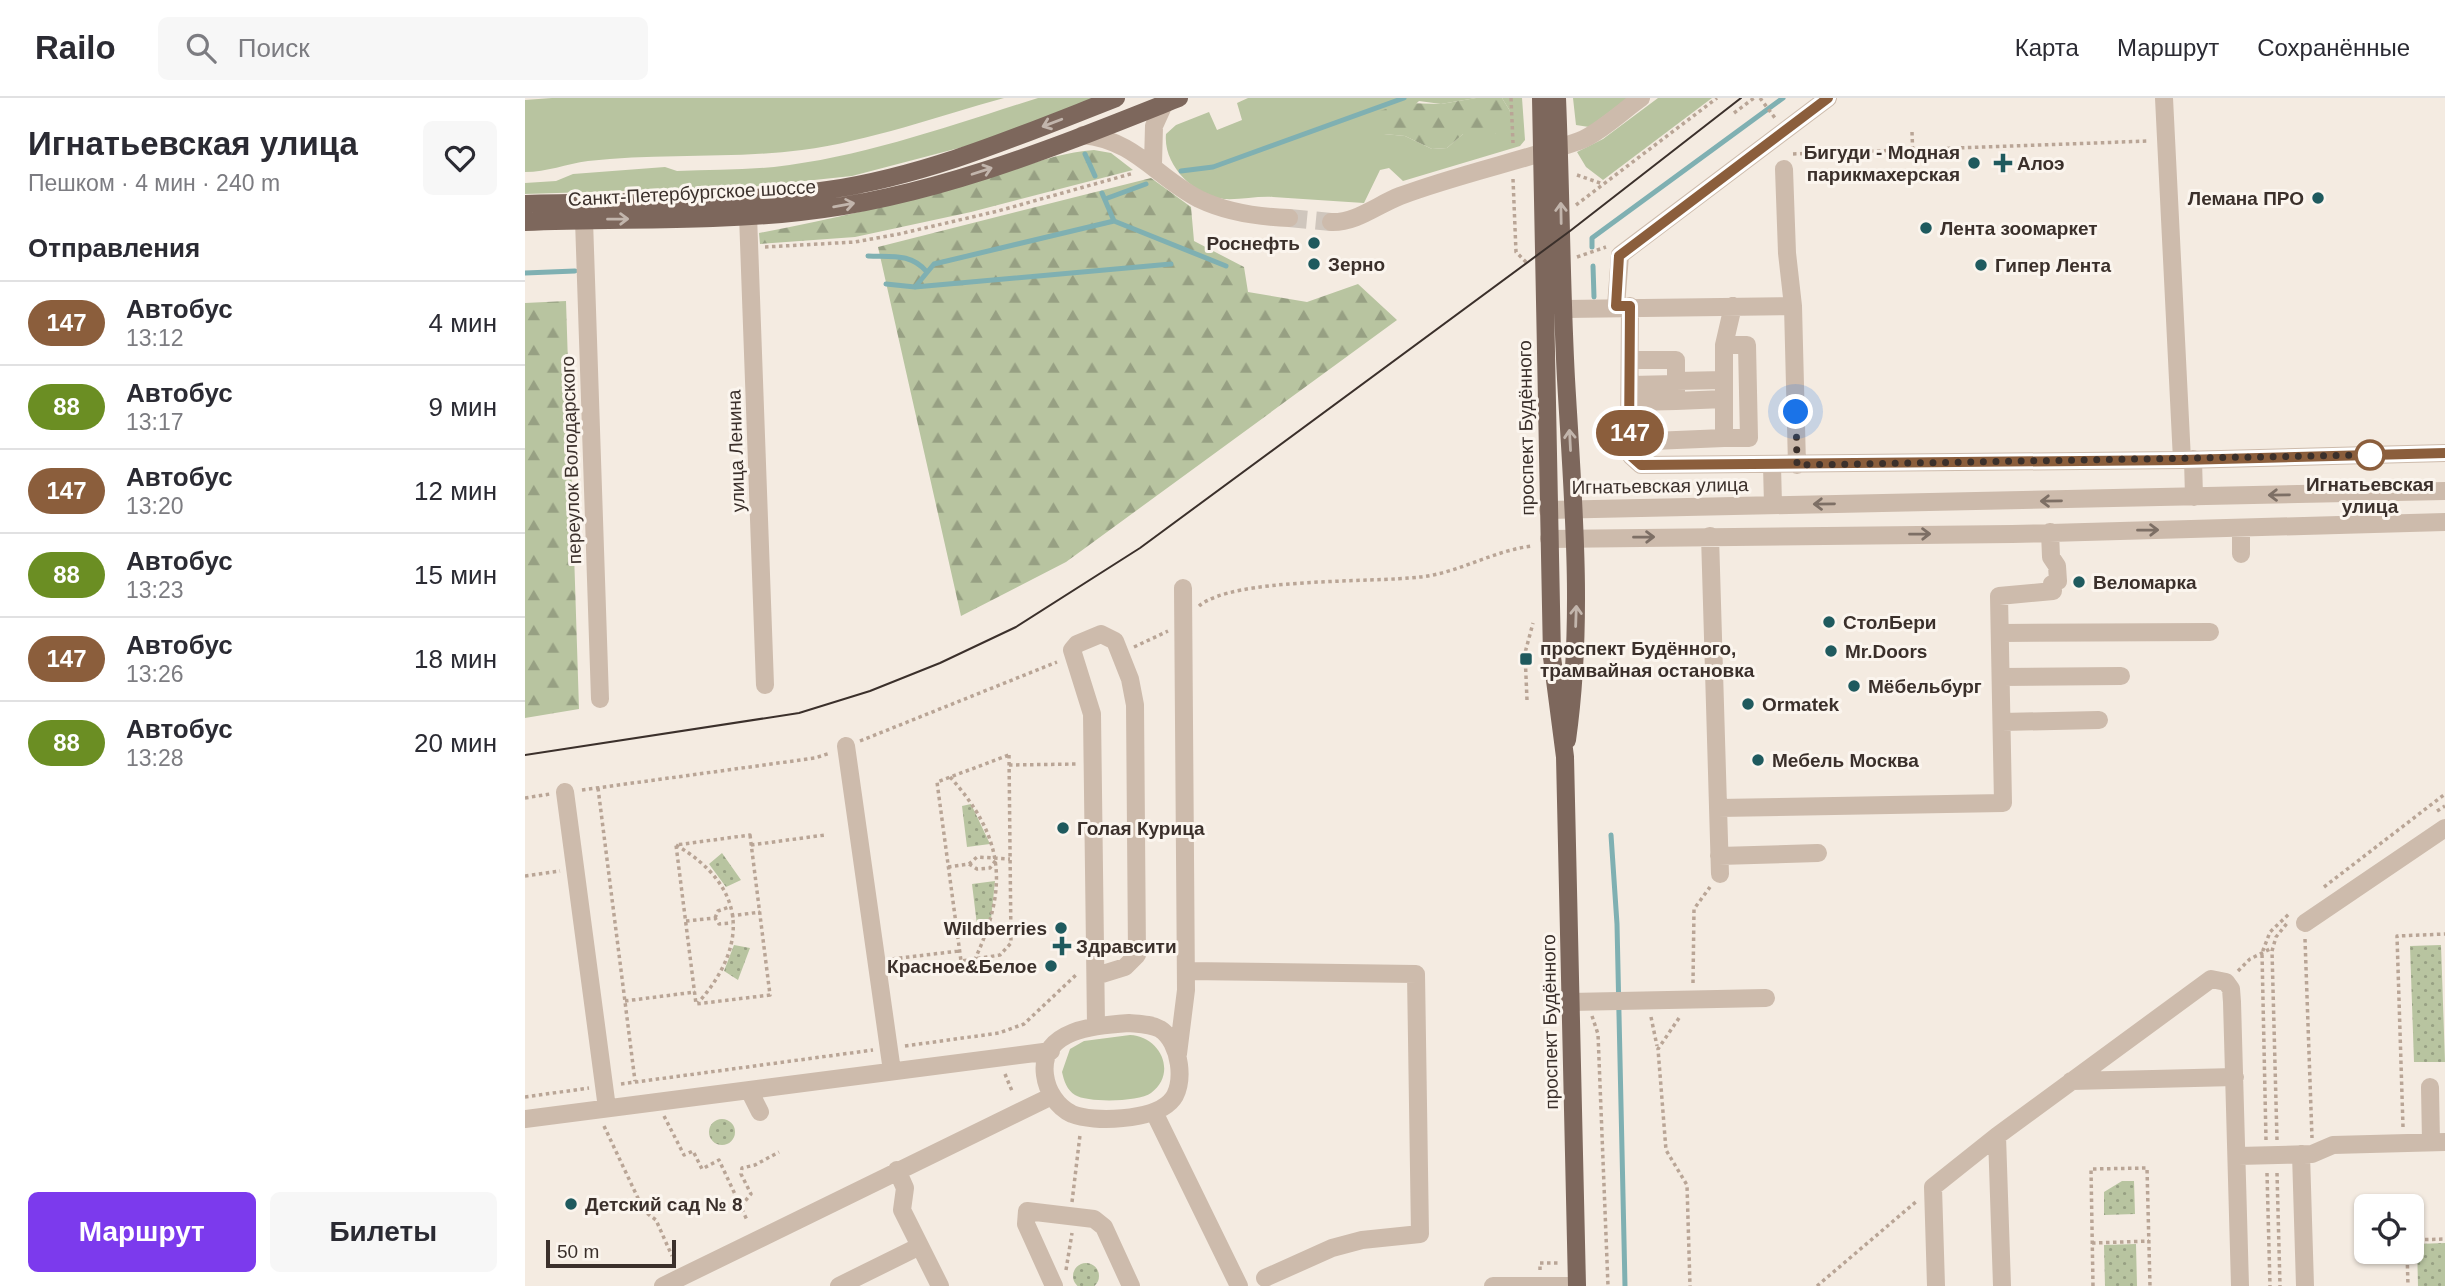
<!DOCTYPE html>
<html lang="ru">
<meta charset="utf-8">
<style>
:root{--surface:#fff;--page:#f7f7f7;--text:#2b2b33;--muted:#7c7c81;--line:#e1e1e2;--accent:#7c3aed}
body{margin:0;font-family:Helvetica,sans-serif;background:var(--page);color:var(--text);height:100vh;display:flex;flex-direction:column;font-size:26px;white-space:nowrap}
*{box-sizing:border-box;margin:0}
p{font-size:23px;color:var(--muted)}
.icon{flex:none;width:38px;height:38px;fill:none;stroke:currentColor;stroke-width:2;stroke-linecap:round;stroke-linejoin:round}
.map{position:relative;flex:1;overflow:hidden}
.side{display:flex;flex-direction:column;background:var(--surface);width:525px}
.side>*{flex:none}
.badge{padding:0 14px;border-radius:23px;font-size:24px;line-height:46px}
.fabs{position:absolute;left:1829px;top:1096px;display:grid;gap:14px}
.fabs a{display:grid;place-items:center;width:70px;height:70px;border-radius:10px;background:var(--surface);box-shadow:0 2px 5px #0004;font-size:35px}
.scale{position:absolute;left:21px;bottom:18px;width:130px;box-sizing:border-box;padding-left:7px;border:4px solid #3b302b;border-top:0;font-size:19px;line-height:24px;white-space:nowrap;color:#3b302b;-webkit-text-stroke:5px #fbf5ee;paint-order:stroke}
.you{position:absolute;width:35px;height:35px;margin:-18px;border:5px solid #fff;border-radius:50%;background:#1a73e8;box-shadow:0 0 0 10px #1a73e833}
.map>.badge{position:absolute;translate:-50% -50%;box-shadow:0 0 0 4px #fff}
h2{padding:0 28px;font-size:26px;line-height:63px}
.round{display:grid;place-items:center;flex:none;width:74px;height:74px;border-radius:10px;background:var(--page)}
.head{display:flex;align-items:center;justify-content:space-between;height:119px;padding:0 28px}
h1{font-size:33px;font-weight:700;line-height:52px}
.cta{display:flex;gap:14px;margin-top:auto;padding:14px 28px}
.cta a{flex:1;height:80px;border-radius:10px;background:var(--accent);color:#fff;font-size:28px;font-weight:700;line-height:80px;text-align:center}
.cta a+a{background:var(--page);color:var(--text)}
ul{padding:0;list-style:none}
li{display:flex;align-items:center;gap:21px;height:84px;padding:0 28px;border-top:2px solid var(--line)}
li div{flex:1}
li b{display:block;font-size:26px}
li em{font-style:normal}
li .badge{min-width:77px;font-weight:700;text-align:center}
header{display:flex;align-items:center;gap:42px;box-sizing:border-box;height:98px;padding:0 35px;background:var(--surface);border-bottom:2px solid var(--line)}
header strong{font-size:33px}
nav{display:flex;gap:38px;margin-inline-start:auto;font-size:24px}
.search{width:490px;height:63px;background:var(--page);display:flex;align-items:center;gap:18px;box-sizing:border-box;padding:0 24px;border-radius:10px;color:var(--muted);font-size:26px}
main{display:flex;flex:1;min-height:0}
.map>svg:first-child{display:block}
.grass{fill:#b8c4a0}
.forest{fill:url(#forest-firs)}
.park{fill:url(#park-dots)}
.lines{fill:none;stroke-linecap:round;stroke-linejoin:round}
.stream{stroke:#7fb0b2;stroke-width:5}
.minor-tunnel{stroke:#cfc6bd;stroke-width:18;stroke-dasharray:18 9;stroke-linecap:butt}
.path{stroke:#b9a596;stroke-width:3.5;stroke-dasharray:3.5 3.5;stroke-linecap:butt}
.minor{stroke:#cdbbac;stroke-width:18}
.major{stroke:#7d675c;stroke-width:18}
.tram{stroke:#3b302b;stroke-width:2}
.oneway{stroke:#c2b5ac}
.oneway2{stroke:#7d6f65}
.line-casing{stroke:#fff;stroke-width:16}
.line{stroke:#8b5e3c;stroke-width:10}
.walk{stroke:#3b302b;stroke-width:7;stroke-dasharray:0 12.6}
.poi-dot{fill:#1f5a5e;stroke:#fbf5ee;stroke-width:2.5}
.stop-dot{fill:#fff;stroke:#8b5e3c;stroke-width:3.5}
.labels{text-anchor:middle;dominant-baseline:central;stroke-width:6;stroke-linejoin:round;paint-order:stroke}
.poi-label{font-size:19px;font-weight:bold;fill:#3b302b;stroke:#fbf5ee;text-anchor:start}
.street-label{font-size:19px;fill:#3b302b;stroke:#fbf5ee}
.stop-label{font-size:19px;font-weight:bold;fill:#3b302b;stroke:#fbf5ee}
</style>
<header>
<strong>Railo</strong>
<div class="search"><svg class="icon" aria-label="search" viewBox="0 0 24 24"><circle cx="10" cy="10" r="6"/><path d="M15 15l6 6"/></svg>Поиск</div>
<nav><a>Карта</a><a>Маршрут</a><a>Сохранённые</a></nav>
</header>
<main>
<section class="side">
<div class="head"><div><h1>Игнатьевская улица</h1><p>Пешком · 4 мин · 240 m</p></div><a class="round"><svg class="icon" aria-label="heart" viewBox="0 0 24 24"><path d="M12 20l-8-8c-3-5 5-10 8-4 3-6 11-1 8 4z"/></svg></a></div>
<h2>Отправления</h2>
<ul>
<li><span class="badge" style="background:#8b5e3c;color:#fff">147</span><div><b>Автобус</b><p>13:12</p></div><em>4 мин</em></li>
<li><span class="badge" style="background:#6b8e23;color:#fff">88</span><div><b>Автобус</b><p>13:17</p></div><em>9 мин</em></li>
<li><span class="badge" style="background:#8b5e3c;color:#fff">147</span><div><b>Автобус</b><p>13:20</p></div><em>12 мин</em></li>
<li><span class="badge" style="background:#6b8e23;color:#fff">88</span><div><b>Автобус</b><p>13:23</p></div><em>15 мин</em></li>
<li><span class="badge" style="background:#8b5e3c;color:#fff">147</span><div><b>Автобус</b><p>13:26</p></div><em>18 мин</em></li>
<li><span class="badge" style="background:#6b8e23;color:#fff">88</span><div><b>Автобус</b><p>13:28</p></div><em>20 мин</em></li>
</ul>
<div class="cta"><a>Маршрут</a><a>Билеты</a></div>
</section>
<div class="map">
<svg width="1920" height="1188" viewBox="0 0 1920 1188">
<defs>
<pattern id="forest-firs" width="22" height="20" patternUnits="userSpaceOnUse" patternTransform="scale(1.75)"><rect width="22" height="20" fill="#b8c4a0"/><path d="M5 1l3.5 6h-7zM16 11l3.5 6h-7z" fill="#97a083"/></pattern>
<pattern id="park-dots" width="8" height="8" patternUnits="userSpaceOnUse" patternTransform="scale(1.75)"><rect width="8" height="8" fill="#b8c4a0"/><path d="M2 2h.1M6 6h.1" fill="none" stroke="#97a083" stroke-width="1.8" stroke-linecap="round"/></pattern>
</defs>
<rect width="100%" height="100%" fill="#f4ebe1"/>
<path class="grass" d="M27,0H479C413,18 345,43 277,52C205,61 134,55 63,63C41,66 22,74 0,74V2Z
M513,0H571L453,45L327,78L224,89L0,96V85L31,83L48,76L140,69L152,73C184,72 217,72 249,69C339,59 427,27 513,0Z
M723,0H951L916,6L894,3L859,36L880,38L907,51L922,50L938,36H970L985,13L977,0H997L1000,42L995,48L878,83L864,70L855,72L839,105C808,103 778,101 748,99C732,98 715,102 699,101C668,97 638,67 641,36L651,27L684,14L692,32L717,22L712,5Z
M1048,0H1103L1064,29L1051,27Z
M1133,0H1187L1078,82L1061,69L1052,54L1078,41Z
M605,937C635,938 653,975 626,995C614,1004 563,1005 550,997C542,992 539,983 537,974L545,951L559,943Z"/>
<path class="forest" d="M951,0H977L985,13L981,31L970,36H938L922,50L907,51L880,38L859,36L849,24L855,13L879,5L916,6Z
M569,52L586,55L608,72L446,114L330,139L235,146L234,135C303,122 371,106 439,87C483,76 524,55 569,52Z
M626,80L666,109L669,143L719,169L723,194L782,204L833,186L872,222L541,464L436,518L353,149Z
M41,203L54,611L0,620V205Z"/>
<path class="park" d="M446,706L465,746L442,749L437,708Z
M197,755L216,782L201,789L184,766Z
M470,783L466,821L463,826L452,827L447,786Z
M209,847L225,850L213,882L199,873Z
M1916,847L1920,964H1889L1885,848Z
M184 1034a13 13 0 1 1 26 0a13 13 0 1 1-26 0Z
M1597,1083H1609L1610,1116L1579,1117V1094Z
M1920,1145V1188H1893L1892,1146Z
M1611,1146L1612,1188H1580L1579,1147Z
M548 1178a13 13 0 1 1 26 0a13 13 0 1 1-26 0Z"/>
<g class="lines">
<path class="stream" d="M560,56L570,78
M656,73L688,69L879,0
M577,95L589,123L701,168
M580,101L621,86
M1067,149V140L1258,0
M343,158C367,159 386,155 402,174
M1068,168L1069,199
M0,175L50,173
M361,186L390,189L646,166
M390,189L409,166L589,123
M1086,737L1092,826L1100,1188"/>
<path class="minor-tunnel" d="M764,120L806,124"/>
<path class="path" d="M986,0L988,45
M1235,0L1250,20
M1209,15L1229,0
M1387,34L1388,61
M1268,56L1624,43
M1052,77L1078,86
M988,81L991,154L1003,166
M1051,107L1192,0
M240,149L330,144L374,136L473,113L609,75
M1052,159L1081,149
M674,508C708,479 847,485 895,479C934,475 969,452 1008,448
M609,549L643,533
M1002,602L1000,555L1008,525
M335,643L532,564
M484,657L486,845L475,857L436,863L412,684Z
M484,667L552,666
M425,679C479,739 484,788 450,861
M73,690L110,983
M57,692L290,660L305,655
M0,700L25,696
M1912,713L1920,708
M225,737L245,897L171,906L151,747Z
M151,747C221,788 225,846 173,905
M226,747L300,737
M444,766L452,771L465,770L471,762
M423,769L444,766L452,759L485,761
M0,778L35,773
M1799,789L1920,696
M206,818L235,814
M190,820L193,813L204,809
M161,823L190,820L194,826L207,825
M1780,841L1787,1040
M367,861L434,853
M1713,873L1725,861L1747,850
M1168,885L1169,811L1185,789
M100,903L170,894
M1067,918L1073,936L1083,1188
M1126,919L1132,948
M1154,920L1133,951L1141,1052L1162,1087L1165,1188
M380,948L474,935L499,926L553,875
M480,976L487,993
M96,986L348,952
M0,999L64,990
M139,1018L159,1057L168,1053L177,1071L194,1062L222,1122
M79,1028L119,1113L131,1122L147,1158
M1878,1029L1872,838L1920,836
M1741,1042L1737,855L1745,834L1765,815
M1752,1042L1747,853L1751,839L1763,824
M1742,1075L1745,1188
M1752,1075L1755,1188
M547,1104L555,1037
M216,1108L226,1096L216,1076L217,1070L230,1067L254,1054
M1886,1142L1920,1141
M1567,1145L1624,1143
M1882,1153L1883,1188
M541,1172L547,1135
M1015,1172V1165H1035
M1292,1188L1393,1102
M1568,1188L1566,1071L1622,1070L1625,1188"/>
<path class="minor" d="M1639,0L1657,362
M558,37C610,42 631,79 674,101C701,114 735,119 764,120
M628,66L629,28L639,6
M1259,71L1262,155L1268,208L1272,367
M223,117L240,587
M59,122L75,601
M806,124C831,125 852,107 875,98C934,76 996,63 1054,43C1073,36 1099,12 1116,0
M1091,208L1095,157L1303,0
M1105,208L1104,344L1106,358L1116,367L1657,362L1920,355
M1040,211L1268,208
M1199,247H1222L1224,340H1199V247L1208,208
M1106,262H1151V303L1107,304
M1151,283L1199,282
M1106,287L1151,286
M1151,303L1199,301
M1104,344L1199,340
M1668,361L1669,399
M1247,367L1248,407
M1023,412L1920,393
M1716,430V456
M1185,438L1195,776
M1024,441L1487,436L1920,424
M1475,535L1685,534
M1476,579L1596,578
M1477,624L1574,622
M321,648L367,973
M40,694L82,1010
M1193,710L1478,705L1474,498L1528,493L1527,486L1533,483L1532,468L1526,459L1525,434
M1194,758L1293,755
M1780,825L1920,730
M661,873L891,876L895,1136L837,1142L807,1150L740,1180
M1045,904L1241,900
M604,925C615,926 626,926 635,931C655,943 662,988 645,1004C627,1022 569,1025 547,1016C532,1009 522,993 520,977C514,931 572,927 604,925Z
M571,928L567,616L547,552L552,546L576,536L590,543L605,581L610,607L612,857L600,869L571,878
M653,956L661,892L658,490
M1546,983L1710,979
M1905,989L1906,1044
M224,992L235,1014
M629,1014L714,1188
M0,1021L526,953
M1472,1038L1477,1188
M1776,1056L1780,1188
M1713,1058L1787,1056L1808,1047L1920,1044
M372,1072L380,1090L377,1112L415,1188
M138,1188L527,998
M314,1188L395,1148
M529,1188L501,1126L502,1113L569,1121L579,1129L606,1188
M968,1188H1052
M1411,1188L1408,1089L1472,1038L1686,881L1701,884L1706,891L1707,904L1715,1188"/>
<path class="major" d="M1016,0L1027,559L1040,659L1052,1188
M1032,0C1036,94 1036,188 1041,281C1048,402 1059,522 1042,642
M0,106C100,103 204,107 303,92C404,77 496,37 591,0
M0,124C91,120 184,124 275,114C407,100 533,48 654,0"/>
<path class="tram" d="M0,657L274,615L345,593L415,565L491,529L615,450L1045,133L1216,0"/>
</g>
<defs><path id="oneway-shaft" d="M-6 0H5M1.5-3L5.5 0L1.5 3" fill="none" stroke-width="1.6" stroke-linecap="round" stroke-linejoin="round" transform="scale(1.75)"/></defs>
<g class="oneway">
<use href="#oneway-shaft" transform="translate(527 25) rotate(159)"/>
<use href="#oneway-shaft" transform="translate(457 73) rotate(-18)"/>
<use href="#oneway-shaft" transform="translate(319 107) rotate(-10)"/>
<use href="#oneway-shaft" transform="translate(1036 115) rotate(-91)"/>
<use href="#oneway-shaft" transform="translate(93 121) rotate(-1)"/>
<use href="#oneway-shaft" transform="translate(1045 342) rotate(-93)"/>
<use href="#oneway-shaft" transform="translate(1051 518) rotate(-88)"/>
</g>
<g class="oneway2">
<use href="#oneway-shaft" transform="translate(1754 397) rotate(179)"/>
<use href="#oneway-shaft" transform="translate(1526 403) rotate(179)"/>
<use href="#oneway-shaft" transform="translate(1299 406) rotate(179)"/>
<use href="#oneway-shaft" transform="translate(1623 432) rotate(-1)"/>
<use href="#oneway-shaft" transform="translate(1395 436) rotate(-1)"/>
<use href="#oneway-shaft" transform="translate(1119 439) rotate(-1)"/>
</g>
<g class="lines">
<defs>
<path id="line" d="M1303,0L1094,158L1091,208H1105L1104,344L1106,358L1116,367L1657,362L1920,355"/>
</defs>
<use href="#line" class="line-casing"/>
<use href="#line" class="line"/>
<path class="walk" d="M1271,314L1272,367L1845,357"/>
</g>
<g class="poi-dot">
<circle cx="1449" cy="65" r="7"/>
<path d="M1474.5 54.5h7v7h7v7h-7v7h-7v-7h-7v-7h7z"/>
<circle cx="1793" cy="100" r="7"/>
<circle cx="1401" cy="130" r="7"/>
<circle cx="789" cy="145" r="7"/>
<circle cx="789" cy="166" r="7"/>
<circle cx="1456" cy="167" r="7"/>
<circle cx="1554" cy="484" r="7"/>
<circle cx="1304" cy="524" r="7"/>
<circle cx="1306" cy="553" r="7"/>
<rect x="994" y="554" width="14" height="14" rx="3.5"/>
<circle cx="1329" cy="588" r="7"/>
<circle cx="1223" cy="606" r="7"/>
<circle cx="1233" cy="662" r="7"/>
<circle cx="538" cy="730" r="7"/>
<circle cx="536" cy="830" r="7"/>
<path d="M533.5 837.5h7v7h7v7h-7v7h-7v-7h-7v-7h7z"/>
<circle cx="526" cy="868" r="7"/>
<circle cx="46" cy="1106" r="7"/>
</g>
<circle class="stop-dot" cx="1845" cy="357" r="14"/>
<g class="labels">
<g class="poi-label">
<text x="1435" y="54" text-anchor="end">Бигуди - Модная<tspan x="1435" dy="22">парикмахерская</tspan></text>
<text x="1492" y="65">Алоэ</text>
<text x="1779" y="100" text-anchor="end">Лемана ПРО</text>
<text x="1415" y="130">Лента зоомаркет</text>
<text x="775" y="145" text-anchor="end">Роснефть</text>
<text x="803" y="166">Зерно</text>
<text x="1470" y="167">Гипер Лента</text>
<text x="1568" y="484">Веломарка</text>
<text x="1318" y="524">СтолБери</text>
<text x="1015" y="550">проспект Будённого,<tspan x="1015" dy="22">трамвайная остановка</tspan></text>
<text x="1320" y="553">Mr.Doors</text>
<text x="1343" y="588">Мёбельбург</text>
<text x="1237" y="606">Ormatek</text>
<text x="1247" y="662">Мебель Москва</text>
<text x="552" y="730">Голая Курица</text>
<text x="522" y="830" text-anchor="end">Wildberries</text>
<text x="551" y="848">Здравсити</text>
<text x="512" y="868" text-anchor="end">Красное&amp;Белое</text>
<text x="60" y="1106">Детский сад № 8</text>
</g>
<g class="street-label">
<text transform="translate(167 95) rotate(-3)">Санкт-Петербургское шоссе</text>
<text transform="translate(1001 330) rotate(-91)">проспект Будённого</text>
<text transform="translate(211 353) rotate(-92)">улица Ленина</text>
<text transform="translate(46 362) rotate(-92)">переулок Володарского</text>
<text transform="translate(1135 388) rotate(-1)">Игнатьевская улица</text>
<text transform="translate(1025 924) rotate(-91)">проспект Будённого</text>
</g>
<g class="stop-label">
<text x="1845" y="386">Игнатьевская<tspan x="1845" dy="22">улица</tspan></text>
</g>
</g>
</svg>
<div class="fabs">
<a><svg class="icon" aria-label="locate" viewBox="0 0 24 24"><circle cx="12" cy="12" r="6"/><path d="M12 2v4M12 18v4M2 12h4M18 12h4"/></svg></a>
</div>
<div class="scale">50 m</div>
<div class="you" style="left:1271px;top:314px"></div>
<b class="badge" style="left:1105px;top:335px;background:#8b5e3c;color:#fff">147</b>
</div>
</main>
